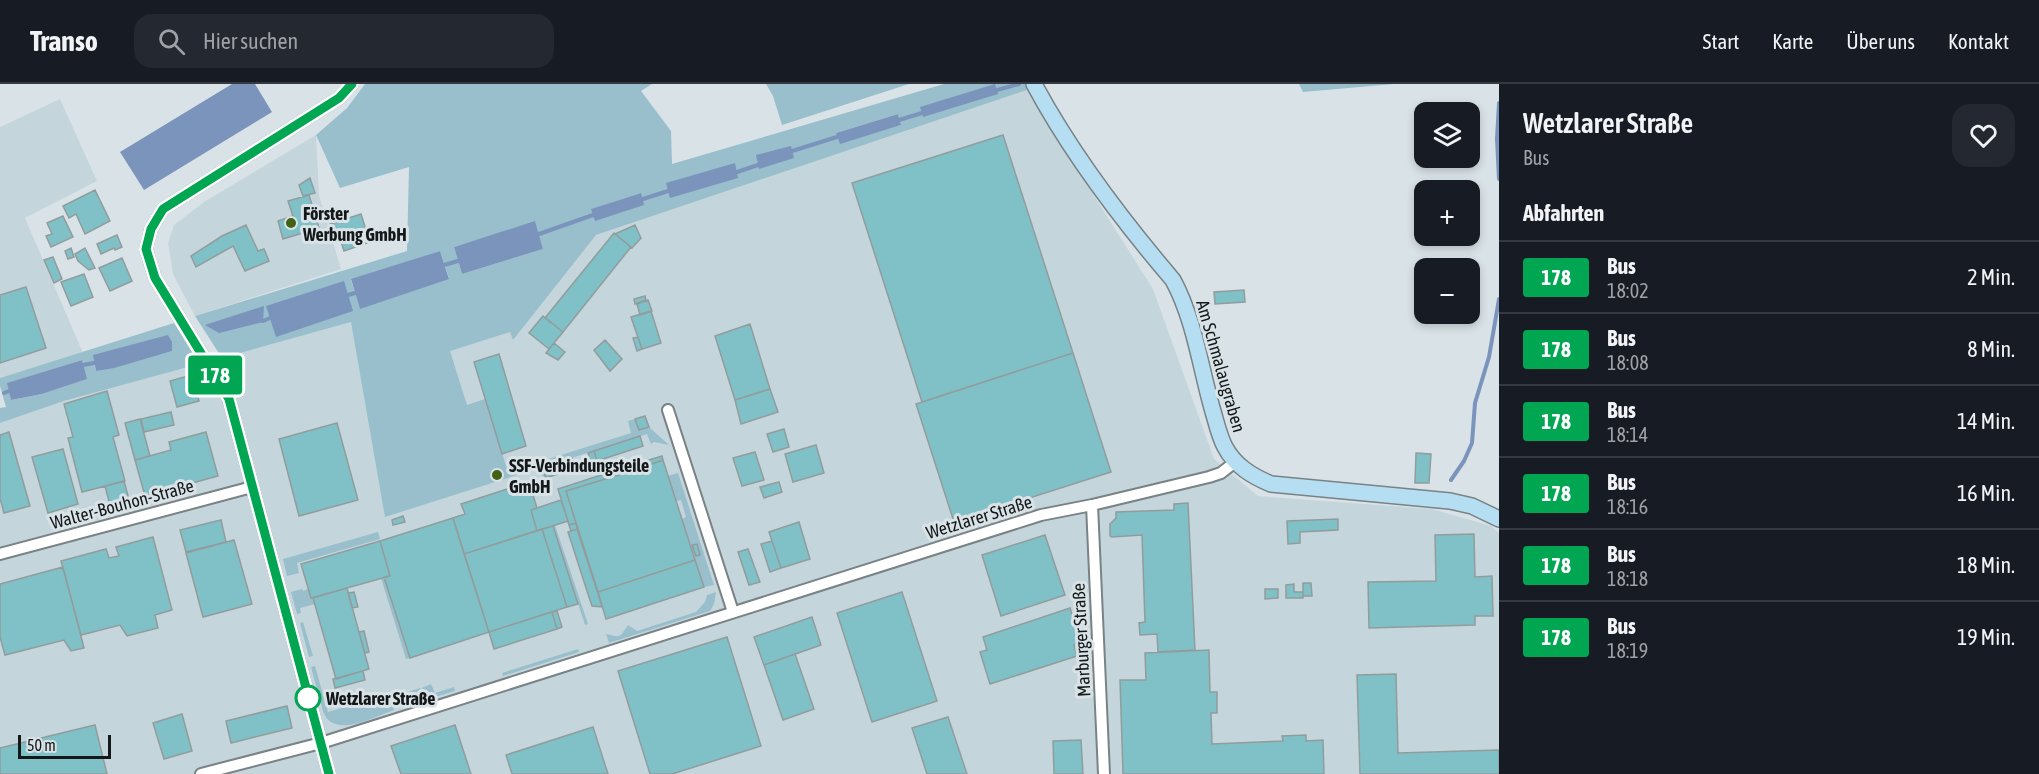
<!DOCTYPE html>
<html lang="de">
<meta charset="utf-8">
<style>
:root{--surface:#171b24;--page:#242831;--text:#f1f3f6;--muted:#9ea1a6;--line:#363941}
body{margin:0;font-family:"Asap Condensed",sans-serif;background:var(--page);color:var(--text);height:100vh;display:flex;flex-direction:column;font-size:22px;white-space:nowrap}
*{box-sizing:border-box;margin:0}
p{font-size:20px;color:var(--muted)}
.icon{flex:none;width:33px;height:33px;fill:none;stroke:currentColor;stroke-width:2;stroke-linecap:round;stroke-linejoin:round}
.map{position:relative;flex:1;overflow:hidden}
.drawer{display:flex;flex-direction:column;background:var(--surface);width:540px}
.drawer>*{flex:none}
.badge{padding:0 12px;border-radius:4px;font-size:21px;line-height:39px}
.controls{position:absolute;left:1414px;top:18px;display:grid;gap:12px}
.controls a{display:grid;place-items:center;width:66px;height:66px;border-radius:12px;background:var(--surface);box-shadow:0 3px 9px #0003;font-size:30px}
.scale{position:absolute;left:18px;bottom:15px;width:93px;box-sizing:border-box;padding-left:6px;border:3px solid #141819;border-top:0;font-size:16px;line-height:21px;white-space:nowrap;color:#141819;-webkit-text-stroke:4px #d9e3e7;paint-order:stroke}
.map>.badge{position:absolute;translate:-50% -50%;box-shadow:0 0 0 3px #fff}
h2{padding:0 24px;font-size:22px;line-height:54px}
.round{display:grid;place-items:center;flex:none;width:63px;height:63px;border-radius:18px;background:var(--page)}
.summary{display:flex;align-items:center;justify-content:space-between;height:102px;padding:0 24px}
h1{font-size:28px;font-weight:600;line-height:45px}
ul{padding:0;list-style:none}
li{display:flex;align-items:center;gap:18px;height:72px;padding:0 24px;border-top:2px solid var(--line)}
li div{flex:1}
li b{display:block;font-size:22px}
li em{font-style:normal}
li .badge{min-width:66px;font-weight:700;text-align:center}
header{display:flex;align-items:center;gap:36px;box-sizing:border-box;height:84px;padding:0 30px;background:var(--surface);border-bottom:2px solid var(--line)}
header strong{font-size:28px}
nav{display:flex;gap:33px;margin-inline-start:auto;font-size:21px}
.search{width:420px;height:54px;background:var(--page);display:flex;align-items:center;gap:15px;box-sizing:border-box;padding:0 21px;border-radius:18px;color:var(--muted);font-size:22px}
main{display:flex;flex:1;min-height:0}
.map>svg:first-child{display:block}
.built{fill:#c4d6dc}
.green{fill:#99becc;fill-rule:evenodd}
.water{fill:#7a94bc}
.lines{fill:none;stroke-linecap:round;stroke-linejoin:round}
.stream{stroke:#7a94bc;stroke-width:4}
.building{fill:#7fc1c7;stroke:#929c9d;stroke-width:1.5}
.minor-casing{stroke:#798285;stroke-width:14}
.secondary-casing{stroke:#798285;stroke-width:18}
.minor{stroke:#fff;stroke-width:10}
.secondary{stroke:#b6def2;stroke-width:15}
.line-casing{stroke:#fff;stroke-width:14}
.line{stroke:#00a651;stroke-width:9}
.poi-dot{fill:#426114;stroke:#d9e3e7;stroke-width:2}
.stop-dot{fill:#fff;stroke:#00a651;stroke-width:3}
.labels{text-anchor:middle;dominant-baseline:central;stroke-width:6;stroke-linejoin:round;paint-order:stroke}
.poi-label{font-size:18px;font-weight:bold;fill:#141819;stroke:#d9e3e7;text-anchor:start}
.street-label{font-size:18px;fill:#141819;stroke:#d9e3e7}
.stop-label{font-size:18px;font-weight:bold;fill:#141819;stroke:#d9e3e7;text-anchor:start}
</style>
<header>
<strong>Transo</strong>
<div class="search"><svg class="icon" aria-label="search" viewBox="0 0 24 24"><circle cx="10" cy="10" r="6"/><path d="M15 15l6 6"/></svg>Hier suchen</div>
<nav><a>Start</a><a>Karte</a><a>Über uns</a><a>Kontakt</a></nav>
</header>
<main>
<div class="map">
<svg width="1499" height="690" viewBox="0 0 1499 690">
<rect width="100%" height="100%" fill="#d9e3e7"/>
<path class="built" d="M1027,6L1153,205L1214,375L1258,412L1432,425L1491,442L1499,449V690H0V339L64,317L351,238L596,151Z
M60,15L97,97L25,134L83,269L0,294V43Z
M316,51L319,111L341,185L195,232L173,190L168,159L174,141L204,118Z"/>
<path class="green" d="M365,0H652L641,7L671,47L672,80L944,0H1025L1027,6L596,151L513,256L510,248L450,267L467,321L485,315L508,388L516,386L517,391L385,433L351,238L222,274L195,232L407,167L409,83L340,104L316,51L347,24ZM898,30L901,41L840,59L836,49ZM641,109L595,136L592,125ZM535,138L543,165L462,190L454,163ZM440,167L449,194L360,224L351,196Z
M766,0H909L782,41L773,12Z
M1299,0H1394L1303,8Z
M174,239L199,280L64,317L0,339V324L6,323L0,302V294ZM172,258V267L96,287L94,279ZM82,276L86,295L42,310L11,316L8,299Z
M635,335L639,346L649,343L669,361L654,358L651,360L647,350L543,383L546,394L541,391L539,381L542,377L631,349L628,337Z
M678,389L714,501L704,503L682,435L686,433L681,416L676,417L668,392Z
M555,441L588,540L585,541L553,442Z
M378,448L380,455L297,479L299,489L287,492L283,475Z
M384,493L410,574L406,575L381,494Z
M302,505L303,507L308,505L315,520L300,524L301,529L297,530L291,508Z
M716,508L714,520L710,527L609,559L606,550C620,553 619,555 628,541L637,547L696,528L705,518L707,511Z
M303,538L313,572L309,573L300,539Z
M578,565L579,568L503,592L502,589Z
M315,582L328,628L390,610L394,626C374,633 333,656 323,627L311,583Z
M431,600L435,609L454,603L455,607L435,613L433,610L429,609L426,612L427,616L422,604Z
M420,604L425,617L409,622L405,609Z"/>
<path class="water" d="M232,0H255L272,28L144,106L120,68Z
M995,0L998,10L923,33L920,23Z
M898,30L901,41L840,60L836,49Z
M791,62L794,74L759,85L756,71Z
M735,79L738,94L670,114L666,99Z
M641,109L644,121L595,137L591,125Z
M535,137L543,165L462,190L454,163Z
M440,167L449,195L360,225L351,195Z
M344,197L353,227L276,253L266,222Z
M264,222L263,238L219,249L205,241Z
M168,251L172,258V267L114,284L96,287L93,271Z
M82,276L87,295L42,310L11,316L7,299Z"/>
<g class="lines">
<path class="stream" d="M997,6L1019,0
M1499,19L1497,55L1499,95
M899,36L922,29
M792,67L837,53
M737,88L758,81
M643,115L668,107
M539,150L593,131
M444,181L458,177
M348,211L355,209
M263,237L270,234
M83,281L94,279
M4,309L9,307
M1451,396L1464,377L1472,359L1475,319L1489,273L1499,215"/>
</g>
<path class="building" d="M1003,51L1073,269L922,318L852,99Z
M310,94L315,109L303,112L299,101Z
M95,106L110,137L85,150L76,130L69,134L63,122Z
M309,111L319,144L283,155L278,137L293,132L288,117Z
M361,130L370,158L344,167L339,151L334,153L330,140Z
M63,132L73,153L51,163L46,152L52,150L47,139Z
M246,141L258,167L264,165L269,177L245,187L233,162L196,183L191,172L222,152Z
M635,141L641,154L632,164L615,150Z
M614,149L631,163L563,248L545,234Z
M117,151L122,163L115,166L114,164L101,170L97,160Z
M71,164L74,173L68,175L65,167Z
M85,164L95,184L89,186L78,177L75,170Z
M53,173L62,195L54,199L44,176Z
M122,174L132,197L110,207L99,184Z
M84,190L93,213L71,222L61,198Z
M26,203L46,264L0,279V211Z
M1244,206L1245,218L1215,220L1214,208Z
M645,212L646,216L635,220L634,215Z
M648,216L652,227L640,231L637,220Z
M651,227L661,259L642,265L631,233Z
M543,232L563,248L549,265L529,249Z
M750,240L770,305L735,316L715,252Z
M638,253L642,265L637,267L633,254Z
M605,256L622,275L610,287L594,266Z
M554,259L565,268L558,276L546,269Z
M1073,269L1111,388L954,438L916,320Z
M499,270L526,362L502,370L474,278Z
M192,291L199,317L177,323L170,297Z
M770,305L778,328L741,340L735,316Z
M107,307L119,351L113,353L125,397L82,408L68,354L73,353L64,320Z
M171,328L174,341L144,348L141,335Z
M645,332L649,343L639,346L635,335Z
M140,335L150,372L135,376L125,339Z
M337,339L358,416L299,432L279,355Z
M784,345L789,363L773,368L767,350Z
M9,348L30,422L4,429L0,414V351Z
M206,348L218,392L145,412L135,376L171,366L169,358Z
M640,352L643,362L597,377L594,367Z
M816,361L824,389L793,398L785,370Z
M63,365L78,420L48,429L32,373Z
M594,367L597,377L591,379L588,369Z
M755,368L764,396L742,402L733,374Z
M1416,369L1431,370L1429,399H1415Z
M662,372L663,376L640,384L639,379Z
M572,374L575,384L546,394L542,383Z
M663,376L695,476L598,508L566,407L628,388L626,384L639,379L640,384Z
M626,383L628,388L566,407L576,439L569,441L558,405Z
M124,397L130,419L111,425L105,402Z
M529,398L537,424L531,426L537,447L464,470L453,434L465,430L461,420Z
M779,398L782,408L764,414L760,403Z
M561,416L568,437L537,447L531,426Z
M1188,419L1195,566L1158,568L1157,550L1140,551L1139,539L1145,538L1142,451L1112,453L1110,452V440L1116,434V428L1174,426V420Z
M403,432L405,438L393,441L392,436Z
M453,434L489,548L410,574L384,493L390,492L380,457Z
M1338,435V446L1300,448V459L1288,460L1287,437Z
M221,436L226,458L186,468L180,446Z
M799,438L810,475L781,484L769,448Z
M576,439L577,445L571,447L569,441Z
M553,442L578,520L567,523L542,445Z
M542,445L567,523L489,548L464,470Z
M577,445L600,516L602,523L592,522L588,510L568,448Z
M1474,450L1475,493L1492,492L1493,532H1475V541L1369,544L1368,498L1436,497L1435,451Z
M1045,451L1065,511L1001,532L982,471Z
M153,453L172,526L155,531L158,544L127,552L120,541L81,551L61,477L106,465L109,474L119,472L116,463Z
M234,456L252,520L203,533L186,469Z
M380,457L390,492L311,514L301,480Z
M772,457L781,484L770,488L761,460Z
M697,460L700,471L696,472L692,461Z
M748,465L760,498L749,501L738,468Z
M695,476L704,503L606,535L598,508Z
M63,483L84,564L71,567L64,556L5,571L0,553V500Z
M1303,499H1311L1312,512H1303Z
M1294,500V508H1303V514H1286V501Z
M347,504L369,585L336,595L313,514Z
M1265,505H1278V514L1265,515Z
M354,508L358,523L352,524L348,509Z
M902,508L937,617L872,638L837,529Z
M1070,524L1081,559L1074,561L1077,572L990,600L980,568L987,566L983,553Z
M557,527L562,543L557,545L552,528Z
M552,528L557,545L494,565L489,548Z
M812,533L821,561L764,581L754,553Z
M364,547L369,568L365,569L359,548Z
M727,553L761,662L672,690H650L618,587Z
M1209,566L1210,608H1217V629H1211L1212,660L1283,657L1282,652L1306,651V657L1323,656L1324,690H1123L1120,596H1146L1145,569Z
M795,570L814,625L783,636L764,581Z
M363,587L365,596L335,604L333,595Z
M1396,590L1398,669L1499,666V690H1360L1357,591Z
M287,622L292,644L231,659L226,637Z
M182,630L192,667L164,675L153,639Z
M948,633L967,690H927L912,644Z
M95,641L107,690H0V664Z
M455,641L471,690H401L391,662Z
M593,643L608,690H512L506,671Z
M1081,656L1083,690H1054L1053,657Z"/>
<g class="lines">
<defs>
<path id="minor" d="M668,326L733,528
M1092,421L1104,690
M0,470L252,403
M201,690L321,659L1041,431L1092,421L1209,393L1221,389L1235,378
M329,690L229,315L155,194L146,165L151,145L163,125L339,14L352,0"/>
<path id="secondary" d="M1034,0C1072,71 1121,135 1173,196C1194,235 1200,281 1212,324C1216,337 1219,352 1225,363C1235,382 1252,392 1271,400L1450,417L1472,422L1499,435"/>
</defs>
<use href="#minor" class="minor-casing"/>
<use href="#secondary" class="secondary-casing"/>
<use href="#minor" class="minor"/>
<use href="#secondary" class="secondary"/>
</g>
<g class="lines">
<defs>
<path id="line" d="M329,690L229,315L155,194L146,165L151,145L163,125L339,14L352,0"/>
</defs>
<use href="#line" class="line-casing"/>
<use href="#line" class="line"/>
</g>
<g class="poi-dot">
<circle cx="291" cy="139" r="6"/>
<circle cx="497" cy="391" r="6"/>
</g>
<circle class="stop-dot" cx="308" cy="614" r="12"/>
<g class="labels">
<g class="poi-label">
<text x="303" y="129">Förster<tspan x="303" dy="21">Werbung GmbH</tspan></text>
<text x="509" y="381">SSF-Verbindungsteile<tspan x="509" dy="21">GmbH</tspan></text>
</g>
<g class="street-label">
<text transform="translate(1221 282) rotate(74)">Am Schmalaugraben</text>
<text transform="translate(122 420) rotate(-15)">Walter-Bouhon-Straße</text>
<text transform="translate(979 433) rotate(-17)">Wetzlarer Straße</text>
<text transform="translate(1081 556) rotate(-93)">Marburger Straße</text>
</g>
<g class="stop-label">
<text x="326" y="614">Wetzlarer Straße</text>
</g>
</g>
</svg>
<div class="controls">
<a><svg class="icon" aria-label="layers" viewBox="0 0 24 24"><path d="M12 4l9 5-9 5-9-5zM3 14l9 5 9-5"/></svg></a>
<a>+</a>
<a>−</a>
</div>
<div class="scale">50 m</div>
<b class="badge" style="left:215px;top:291px;background:#00a651;color:#fff">178</b>
</div>
<section class="drawer">
<div class="summary"><div><h1>Wetzlarer Straße</h1><p>Bus</p></div><a class="round"><svg class="icon" aria-label="heart" viewBox="0 0 24 24"><path d="M12 20l-8-8c-3-5 5-10 8-4 3-6 11-1 8 4z"/></svg></a></div>
<h2>Abfahrten</h2>
<ul>
<li><span class="badge" style="background:#00a651;color:#fff">178</span><div><b>Bus</b><p>18:02</p></div><em>2 Min.</em></li>
<li><span class="badge" style="background:#00a651;color:#fff">178</span><div><b>Bus</b><p>18:08</p></div><em>8 Min.</em></li>
<li><span class="badge" style="background:#00a651;color:#fff">178</span><div><b>Bus</b><p>18:14</p></div><em>14 Min.</em></li>
<li><span class="badge" style="background:#00a651;color:#fff">178</span><div><b>Bus</b><p>18:16</p></div><em>16 Min.</em></li>
<li><span class="badge" style="background:#00a651;color:#fff">178</span><div><b>Bus</b><p>18:18</p></div><em>18 Min.</em></li>
<li><span class="badge" style="background:#00a651;color:#fff">178</span><div><b>Bus</b><p>18:19</p></div><em>19 Min.</em></li>
</ul>
</section>
</main>
